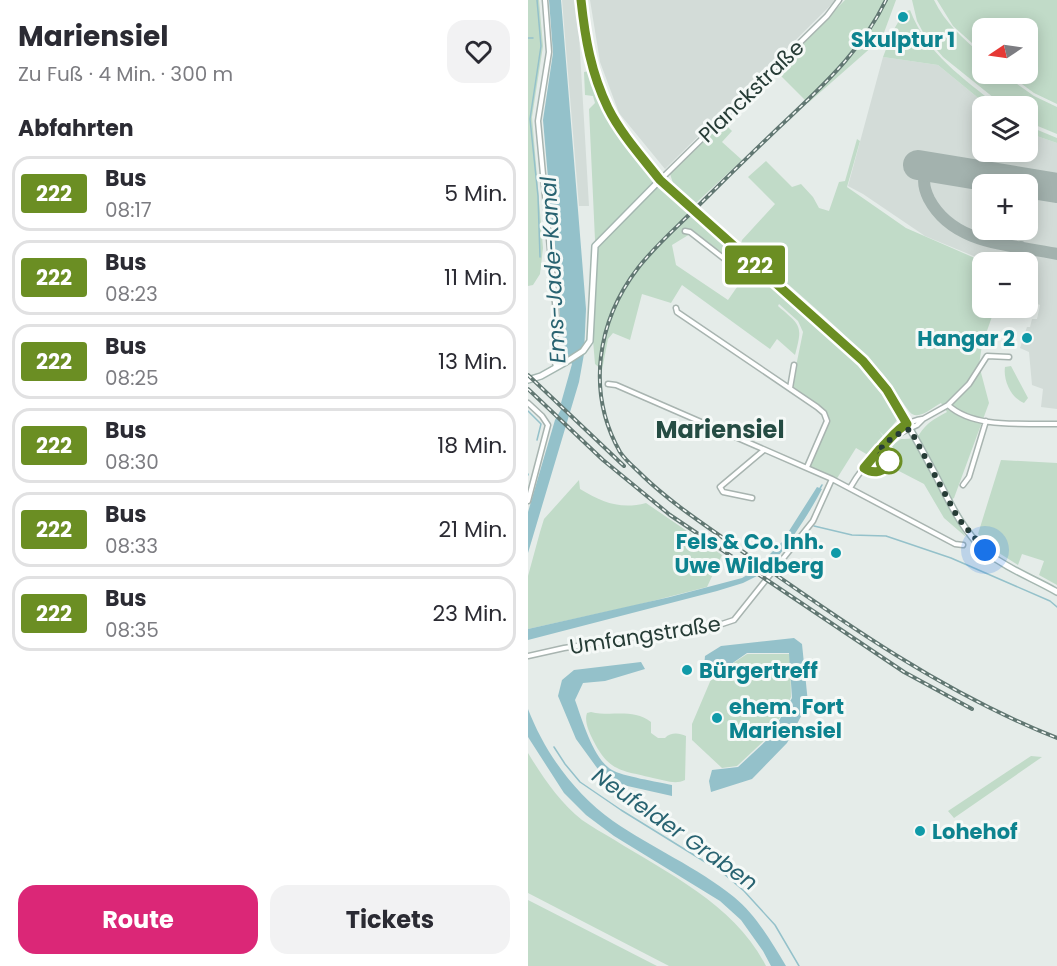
<!DOCTYPE html>
<html lang="de">
<meta charset="utf-8">
<style>
:root{--surface:#fff;--page:#f2f2f3;--text:#2b2b33;--muted:#7c7c81;--line:#e1e1e2;--accent:#db2777}
body{margin:0;font-family:Poppins,sans-serif;background:var(--page);color:var(--text);height:100vh;display:flex;flex-direction:column;font-size:22px;white-space:nowrap}
*{box-sizing:border-box;margin:0}
p{font-size:20px;color:var(--muted)}
.icon{flex:none;width:33px;height:33px;fill:none;stroke:currentColor;stroke-width:2;stroke-linecap:round;stroke-linejoin:round}
.map{position:relative;flex:1;overflow:hidden}
.drawer{display:flex;flex-direction:column;background:var(--surface);width:528px}
.drawer>*{flex:none}
.badge{padding:0 12px;border-radius:4px;font-size:21px;line-height:39px}
.needle{width:39px;rotate:257deg}
.controls{position:absolute;left:444px;top:18px;display:grid;gap:12px}
.controls a{display:grid;place-items:center;width:66px;height:66px;border-radius:12px;background:var(--surface);box-shadow:0 3px 15px #0003;font-size:30px}
.you{position:absolute;width:30px;height:30px;margin:-15px;border:4px solid #fff;border-radius:50%;background:#1a73e8;box-shadow:0 0 0 9px #1a73e833}
.map>.badge{position:absolute;translate:-50% -50%;box-shadow:0 0 0 3px #fff}
h2{padding:0 18px;font-size:22px;line-height:54px}
.round{display:grid;place-items:center;flex:none;width:63px;height:63px;border-radius:18px;background:var(--page)}
.overview{display:flex;align-items:center;justify-content:space-between;height:102px;padding:0 18px}
h1{font-size:28px;font-weight:700;line-height:45px}
.action{display:flex;gap:12px;margin-top:auto;padding:12px 18px}
.action a{flex:1;height:69px;border-radius:18px;background:var(--accent);color:#fff;font-size:24px;font-weight:700;line-height:69px;text-align:center}
.action a+a{background:var(--page);color:var(--text)}
ul{padding:0;list-style:none}
li{display:flex;align-items:center;gap:18px;height:75px;margin:0 12px 9px;padding:0 6px;border:3px solid var(--line);border-radius:18px}
li div{flex:1}
li b{display:block;font-size:22px}
li em{font-style:normal}
li .badge{min-width:66px;font-weight:700;text-align:center}
main{display:flex;flex:1;min-height:0}
.map>svg:first-child{display:block}
.built{fill:#d3dcd8;fill-rule:evenodd}
.green{fill:#c1dbc8;fill-rule:evenodd}
.water{fill:#94c1ca}
.lines{fill:none;stroke-linecap:round;stroke-linejoin:round}
.stream{stroke:#94c1ca;stroke-width:1.5}
.taxiway{stroke:#a3b2ae;stroke-width:12}
.runway{stroke:#a3b2ae;stroke-width:30}
.street-casing{stroke:#a8b4b0;stroke-width:7}
.secondary-casing{stroke:#a5b7b1;stroke-width:8}
.street{stroke:#fff;stroke-width:4}
.secondary{stroke:#fff;stroke-width:5}
.rail-casing{stroke:#617772;stroke-width:4}
.rail{stroke:#f5f9f7;stroke-width:1.5;stroke-dasharray:4.5;stroke-linecap:butt}
.line-casing{stroke:#fff;stroke-width:14}
.line{stroke:#6b8e23;stroke-width:9}
.walk{stroke:#263c36;stroke-width:6;stroke-dasharray:0 10.8}
.culture-dot{fill:#0f9aa8;stroke:#f5f9f7;stroke-width:2}
.stop-dot{fill:#fff;stroke:#6b8e23;stroke-width:3}
.labels{text-anchor:middle;dominant-baseline:central;stroke-width:6;stroke-linejoin:round;paint-order:stroke}
.culture-label{font-size:21px;font-weight:bold;fill:#0d838f;stroke:#f5f9f7;text-anchor:start}
.street-label{font-size:21px;fill:#263c36;stroke:#f5f9f7}
.water-label{font-size:22px;font-style:italic;fill:#286371;stroke:#f5f9f7}
.quarter-label{font-size:24px;font-weight:bold;fill:#254c43;stroke:#f5f9f7}
</style>
<main>
<section class="drawer">
<div class="overview"><div><h1>Mariensiel</h1><p>Zu Fuß · 4 Min. · 300 m</p></div><a class="round"><svg class="icon" aria-label="heart" viewBox="0 0 24 24"><path d="M12 20l-8-8c-3-5 5-10 8-4 3-6 11-1 8 4z"/></svg></a></div>
<h2>Abfahrten</h2>
<ul>
<li><span class="badge" style="background:#6b8e23;color:#fff">222</span><div><b>Bus</b><p>08:17</p></div><em>5 Min.</em></li>
<li><span class="badge" style="background:#6b8e23;color:#fff">222</span><div><b>Bus</b><p>08:23</p></div><em>11 Min.</em></li>
<li><span class="badge" style="background:#6b8e23;color:#fff">222</span><div><b>Bus</b><p>08:25</p></div><em>13 Min.</em></li>
<li><span class="badge" style="background:#6b8e23;color:#fff">222</span><div><b>Bus</b><p>08:30</p></div><em>18 Min.</em></li>
<li><span class="badge" style="background:#6b8e23;color:#fff">222</span><div><b>Bus</b><p>08:33</p></div><em>21 Min.</em></li>
<li><span class="badge" style="background:#6b8e23;color:#fff">222</span><div><b>Bus</b><p>08:35</p></div><em>23 Min.</em></li>
</ul>
<div class="action"><a>Route</a><a>Tickets</a></div>
</section>
<div class="map">
<svg width="529" height="966" viewBox="0 0 529 966">
<rect width="100%" height="100%" fill="#e5ece9"/>
<path class="built" d="M34,0H49L61,206H51Z
M62,0H308L137,169L91,113L72,62Z
M355,57L410,65L460,106H454V152H500V133L529,143V409L513,407L515,389L504,385L501,352L492,348L499,327H502L504,319H509L512,305L500,300V262H460L397,236L335,194L320,186ZM454,184H500V230H454Z"/>
<path class="green" d="M0,0H11L15,46L4,117L15,248L12,274L5,285L0,286Z
M317,0H368L354,38L280,103L247,70Z
M384,0H406C417,23 435,38 454,55V74H475L506,96L529,107V134L500,122V106H476L415,57L397,36L389,21Z
M409,0H529V104L506,93L480,74H500V28H454V52L425,26Z
M382,10C398,53 436,79 470,106H460L410,65L355,57L365,31L376,12Z
M61,71C80,127 117,174 162,212L130,243L109,268L164,214L231,273L227,279H220L227,285L238,279C282,317 350,364 369,420L356,436L351,431L355,436L340,455L328,448L308,480L280,466L300,421L296,412L264,386L275,332L270,321L251,304L250,306C273,326 275,325 267,355L249,339L242,349L154,285L143,303L114,294L102,340L85,333L80,339L74,370L67,364L65,340L67,240L61,109L67,103L65,96L57,95L56,72ZM162,234L216,277L200,300L148,265L144,245Z
M195,122L204,131L194,142L214,160L168,203L145,183L142,174Z
M500,126L529,138V143L500,133Z
M329,139L332,141L319,187L378,228L456,262L452,296L454,297V308H467L454,345L451,365L461,403L426,498L418,503L438,537L416,518L396,484L369,470L360,448L373,439C396,439 387,435 401,423C406,419 413,415 419,412L413,403C405,407 393,419 384,414C380,412 362,382 355,374C312,327 261,285 213,244L214,240L247,204L220,177L238,161L264,187L273,184L285,197L291,208L301,211L311,182L317,181Z
M483,366L500,398L496,403C483,398 475,380 477,367Z
M473,460L529,463V585L511,575L516,561L494,554L490,565L471,553L450,534Z
M51,480L52,489C74,502 92,510 118,503L194,555L179,587L109,605L0,629V576L12,532L16,519Z
M219,654H262L263,697L257,709L241,736L209,766L194,768L164,740V724L184,677Z
M63,712C84,717 105,708 123,722V733L130,738H137C143,732 151,733 158,736L157,780C147,785 136,780 125,778C93,770 81,772 65,740C61,732 56,721 59,713Z
M0,753C14,776 32,803 54,820C64,827 75,833 85,839C141,874 207,905 238,966H141L0,893Z
M503,756L514,757L426,818L420,811Z
M0,900L129,966H0Z"/>
<path class="water" d="M21,0H33L58,309L56,354L51,382L0,553V512L27,420L35,406L33,403L44,364L39,358L33,329L15,120L25,53Z
M289,487L294,489C279,517 263,541 243,565L236,560L254,542Z
M224,572L229,576L215,583L189,591L0,640V629L142,597L214,578Z
M266,638L274,644L280,703L259,743L224,779L183,792L181,781L184,770L210,767L241,738L264,698L261,653H219L186,676L176,667L177,656L193,646Z
M113,662L117,669L77,681L55,683L47,700C54,719 65,759 84,770C93,776 131,782 144,785V796L95,785L72,772L48,739L30,696L34,680L46,670Z
M0,709C17,753 46,793 85,821C124,848 169,867 206,897C228,915 243,941 258,966H243L235,951L213,920L192,901L86,836L58,815L36,793L0,737Z"/>
<g class="lines">
<path class="stream" d="M9,0L13,46L2,119L10,196L12,257
M0,38H5
M0,411L13,424L9,440
M0,475V474
M291,490L294,485
M286,526L324,535L358,536L423,558L522,601L529,607
M226,575L240,562
M26,747L37,764L52,782L93,810L195,873L216,891L247,925L271,966"/>
<path class="taxiway" d="M409,168L398,172C394,181 397,191 401,199C426,246 484,244 529,254
M488,262L493,247"/>
<path class="runway" d="M390,165L529,188"/>
<defs>
<path id="street" d="M17,0L21,52L10,121L29,324L25,353L28,367
M132,180L299,16L311,0
M157,231L162,232L226,282L237,274
M148,308L149,312L289,407L296,413L299,421L279,467
M80,384L88,385L304,479L427,544L435,545
M262,388L266,365
M0,403L14,416L20,425L0,501
M420,405C446,429 495,423 529,424
M366,436L389,425L395,419L420,405L441,384L459,356L481,357
M435,485L441,477L458,421
M322,488C334,467 371,421 394,419
M224,498L195,492L192,487L236,450
M0,656L36,648L194,624L206,620L285,521L304,479"/>
<path id="secondary" d="M53,0C61,82 81,117 132,180L335,361C365,395 385,434 407,474C421,501 434,530 457,551C479,569 505,578 529,592
M0,380L13,376L38,362L55,351L62,341L67,246L132,180"/>
</defs>
<use href="#street" class="street-casing"/>
<use href="#secondary" class="secondary-casing"/>
<use href="#street" class="street"/>
<use href="#secondary" class="secondary"/>
<defs>
<path id="rail" d="M358,0C336,46 302,79 265,114C232,145 199,177 167,209C148,228 127,246 110,268C69,321 58,392 92,452C98,461 107,468 115,476C141,501 171,521 201,542C305,615 410,691 529,738
M0,375L96,466
M0,389L75,460L142,515L376,672L444,709"/>
</defs>
<use href="#rail" class="rail-casing"/>
<use href="#rail" class="rail"/>
</g>
<g class="lines">
<defs>
<path id="line" d="M53,0C57,38 63,73 80,108C93,134 114,157 132,180L335,361L359,390L379,424C369,429 363,438 355,446C369,461 354,480 336,468L352,449"/>
</defs>
<use href="#line" class="line-casing"/>
<use href="#line" class="line"/>
<path class="walk" d="M361,461L349,452L366,436L382,429L430,518L457,550"/>
</g>
<g class="culture-dot">
<circle cx="375" cy="17" r="6"/>
<circle cx="499" cy="338" r="6"/>
<circle cx="308" cy="553" r="6"/>
<circle cx="159" cy="670" r="6"/>
<circle cx="189" cy="718" r="6"/>
<circle cx="392" cy="831" r="6"/>
</g>
<circle class="stop-dot" cx="361" cy="461" r="12"/>
<g class="labels">
<g class="culture-label">
<text x="375" y="39" text-anchor="middle">Skulptur 1</text>
<text x="487" y="338" text-anchor="end">Hangar 2</text>
<text x="296" y="541" text-anchor="end">Fels &amp; Co. Inh.<tspan x="296" dy="24">Uwe Wildberg</tspan></text>
<text x="171" y="670">Bürgertreff</text>
<text x="201" y="706">ehem. Fort<tspan x="201" dy="24">Mariensiel</tspan></text>
<text x="404" y="831">Lohehof</text>
</g>
<g class="street-label">
<text transform="translate(223 91) rotate(-44)">Planckstraße</text>
<text transform="translate(117 635) rotate(-9)">Umfangstraße</text>
</g>
<g class="water-label">
<text transform="translate(25 270) rotate(-93)">Ems-Jade-Kanal</text>
<text transform="translate(147 829) rotate(35)">Neufelder Graben</text>
</g>
<g class="quarter-label">
<text x="192" y="429">Mariensiel</text>
</g>
</g>
</svg>
<div class="controls">
<a><svg class="needle" viewBox="-14 -14 28 28"><path d="M0-13l5 13h-10z" fill="#e53935"/><path d="M0 13l5-13h-10z" fill="#7c7c81"/></svg></a>
<a><svg class="icon" aria-label="layers" viewBox="0 0 24 24"><path d="M12 4l9 5-9 5-9-5zM3 14l9 5 9-5"/></svg></a>
<a>+</a>
<a>−</a>
</div>
<div class="you" style="left:457px;top:550px"></div>
<b class="badge" style="left:227px;top:265px;background:#6b8e23;color:#fff">222</b>
</div>
</main>
